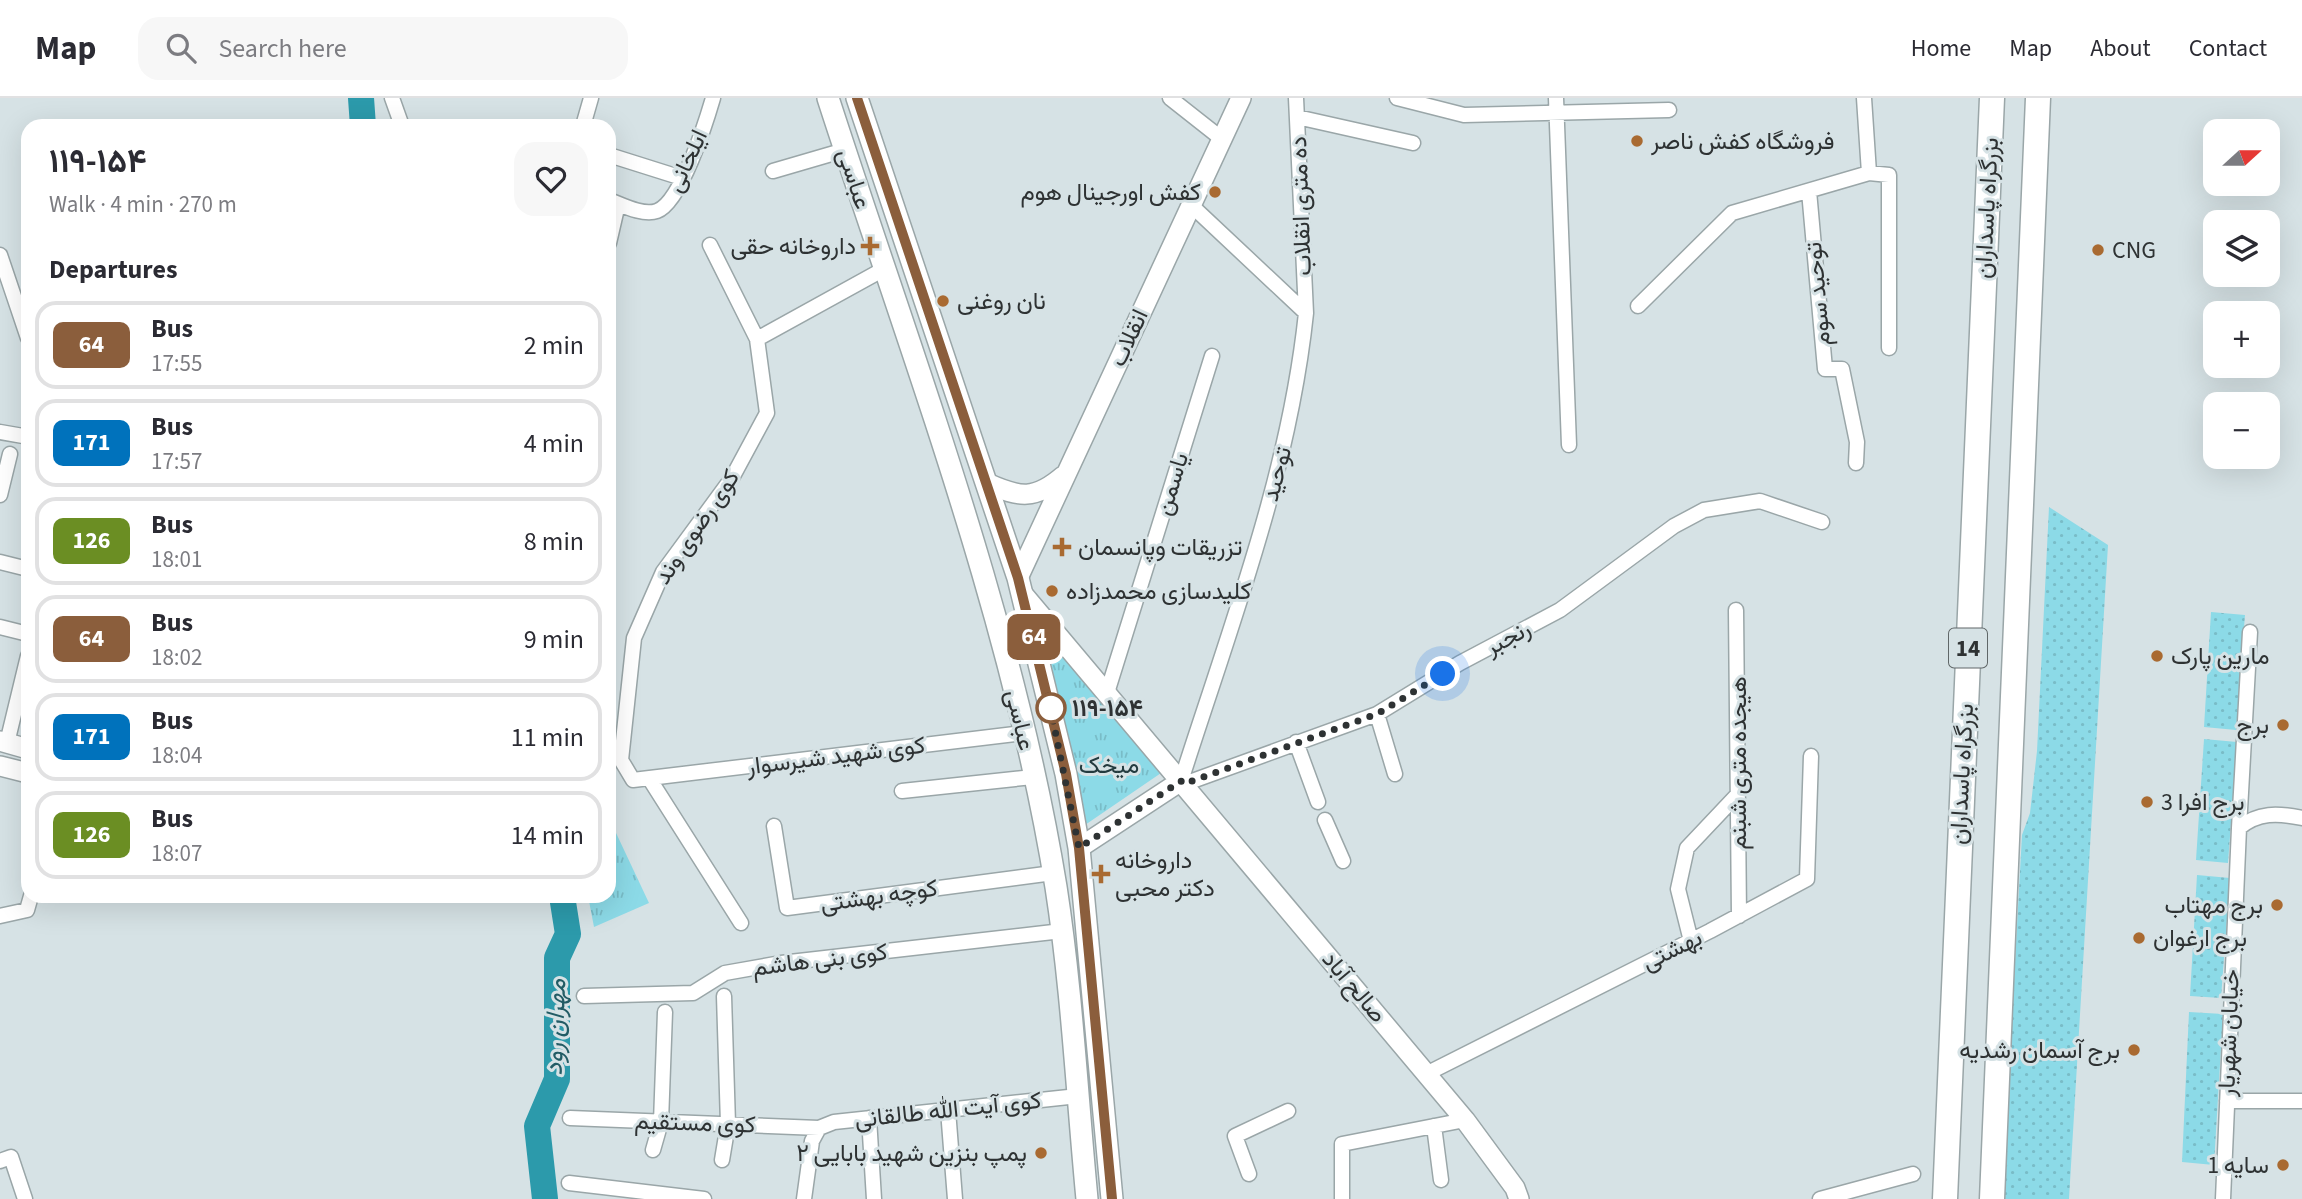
<!DOCTYPE html>
<meta charset="utf-8">
<style>
:root{--surface:#fff;--page:#f7f7f7;--text:#2b2b33;--muted:#7c7c81;--line:#e1e1e2}
body{margin:0;font-family:"Source Sans 3",Vazirmatn,sans-serif;background:var(--page);color:var(--text);height:100vh;display:flex;flex-direction:column;font-size:26px;white-space:nowrap}
*{box-sizing:border-box;margin:0}
p{font-size:23px;color:var(--muted)}
.icon{flex:none;width:38px;height:38px;fill:none;stroke:currentColor;stroke-width:2;stroke-linecap:round;stroke-linejoin:round}
.map{position:relative;flex:1;overflow:hidden}
.sheet{position:absolute;left:21px;top:21px;width:595px;height:784px;display:flex;flex-direction:column;background:var(--surface);border-radius:21px;box-shadow:0 7px 28px #0002}
.sheet>*{flex:none}
.badge{padding:0 14px;border-radius:10px;font-size:24px;line-height:46px}
.needle{width:46px;rotate:69deg}
.controls{position:absolute;left:2203px;top:21px;display:grid;gap:14px}
.controls a{display:grid;place-items:center;width:77px;height:77px;border-radius:14px;background:var(--surface);box-shadow:0 7px 28px #0002;font-size:35px}
.you{position:absolute;width:35px;height:35px;margin:-18px;border:5px solid #fff;border-radius:50%;background:#1a73e8;box-shadow:0 0 0 10px #1a73e833}
.map>.badge{position:absolute;translate:-50% -50%;box-shadow:0 0 0 4px #fff}
h2{padding:0 28px;font-size:26px;line-height:63px}
.round{display:grid;place-items:center;flex:none;width:74px;height:74px;border-radius:21px;background:var(--page)}
.summary{display:flex;align-items:center;justify-content:space-between;height:119px;padding:0 28px}
h1{font-size:33px;font-weight:700;line-height:52px}
ul{padding:0;list-style:none}
li{display:flex;align-items:center;gap:21px;height:88px;margin:0 14px 10px;padding:0 14px;border:4px solid var(--line);border-radius:21px}
li div{flex:1}
li b{display:block;font-size:26px}
li em{font-style:normal}
li .badge{min-width:77px;font-weight:700;text-align:center}
header{display:flex;align-items:center;gap:42px;box-sizing:border-box;height:98px;padding:0 35px;background:var(--surface);border-bottom:2px solid var(--line)}
header strong{font-size:33px}
nav{display:flex;gap:38px;margin-inline-start:auto;font-size:24px}
.search{width:490px;height:63px;background:var(--page);display:flex;align-items:center;gap:18px;box-sizing:border-box;padding:0 24px;border-radius:21px;color:var(--muted);font-size:26px}
.map>svg:first-child{display:block}
.grass{fill:url(#grass-dots)}
.park{fill:url(#park-tufts)}
.lines{fill:none;stroke-linecap:round;stroke-linejoin:round}
.river{stroke:#2c9aab;stroke-width:26}
.street-casing{stroke:#9aa6a8;stroke-width:17}
.secondary-casing{stroke:#9aa6a8;stroke-width:22}
.primary-casing{stroke:#9aa6a8;stroke-width:24}
.highway-casing{stroke:#9aa6a8;stroke-width:27}
.street{stroke:#fff;stroke-width:14}
.secondary{stroke:#fff;stroke-width:19}
.primary{stroke:#fff;stroke-width:21}
.highway{stroke:#fff;stroke-width:24}
.line-casing{stroke:#fff;stroke-width:16}
.line{stroke:#8b5e3c;stroke-width:10}
.walk{stroke:#2e3233;stroke-width:7;stroke-dasharray:0 12.6}
.poi-dot{fill:#a96a31;stroke:#d6e2e5;stroke-width:2.5}
.stop-dot{fill:#fff;stroke:#8b5e3c;stroke-width:3.5}
.labels{text-anchor:middle;dominant-baseline:central;stroke-width:6;stroke-linejoin:round;paint-order:stroke}
.shield{fill:#d6e2e5;stroke:#606768;stroke-width:2}
.shield-label{font-size:23px;font-weight:bold;fill:#2e3233}
.poi-label{font-size:24px;fill:#2e3233;stroke:#d6e2e5;text-anchor:start}
.street-label{font-size:24px;fill:#2e3233;stroke:#d6e2e5}
.stop-label{font-size:24px;font-weight:bold;fill:#2e3233;stroke:#d6e2e5;text-anchor:start}
.park-label{font-size:24px;fill:#233b3f;stroke:#d6e2e5}
.water-label{font-size:26px;font-style:italic;fill:#225c65;stroke:#d6e2e5}
</style>
<header>
<strong>Map</strong>
<div class="search"><svg class="icon" aria-label="search" viewBox="0 0 24 24"><circle cx="10" cy="10" r="6"/><path d="M15 15l6 6"/></svg>Search here</div>
<nav><a>Home</a><a>Map</a><a>About</a><a>Contact</a></nav>
</header>
<div class="map">
<svg width="2302" height="1101" viewBox="0 0 2302 1101">
<defs>
<pattern id="grass-dots" width="8" height="8" patternUnits="userSpaceOnUse" patternTransform="scale(1.75)"><rect width="8" height="8" fill="#8cdae7"/><path d="M2 2h.1M6 6h.1" fill="none" stroke="#79bcc7" stroke-width="1.8" stroke-linecap="round"/></pattern>
<pattern id="park-tufts" width="24" height="20" patternUnits="userSpaceOnUse" patternTransform="scale(1.75)"><rect width="24" height="20" fill="#8cdae7"/><path d="M3 7l-1-3M5 7V3M7 7l1-3M15 17l-1-3M17 17v-4M19 17l1-3" fill="none" stroke="#79bcc7"/></pattern>
</defs>
<rect width="100%" height="100%" fill="#d6e2e5"/>
<path class="grass" d="M2049,409L2108,447L2069,1101H2002L2022,737L2030,715L2037,653Z
M2211,514L2245,517L2236,632L2204,629Z
M2204,641L2237,644L2228,765L2196,762Z
M2197,777L2230,780L2221,900L2190,898Z
M2189,914L2223,916L2214,1067L2182,1064Z"/>
<path class="park" d="M1046,541L1164,673L1085,727Z
M609,720L649,805L594,829L588,798H609Z"/>
<g class="lines">
<path class="river" d="M361,0L363,28
M545,1101L537,1028L557,981V860L568,836L562,798"/>
<defs>
<path id="street" d="M392,0L402,28
M1170,0L1222,41
M1296,0L1306,215
M1397,0L1464,17L1669,12
M1556,0L1569,347
M1864,0L1869,75
M1297,19L1413,45
M583,28L591,0
M609,57L682,80
M773,73L845,52
M1809,93L1825,271H1842L1857,344L1856,365
M609,102C622,107 643,118 657,113C681,104 706,24 713,0
M609,145L618,106
M0,157L28,240
M1638,208L1732,115L1869,75L1889,77V250
M757,241L884,171
M0,334L23,338L28,336
M0,397L10,356
M0,464L28,471
M1736,512L1739,818
M0,529L28,536
M1107,595L1212,258
M1377,616L1395,676
M1296,644L1318,704
M7,645L28,558
M621,662L634,540L663,474L732,380L767,315L757,241L710,147
M621,662L633,682L1023,635
M649,680L741,825
M1181,683C1230,529 1289,377 1306,215L1191,107
M1184,686L1377,616L1460,565L1560,512L1674,428L1704,412L1760,403L1822,424
M902,693L1033,679
M1325,722L1343,763
M774,728L787,810L1053,775
M2239,730L2250,534
M0,818L27,812L31,798
M1691,843L1678,791L1687,750L1738,696
M584,898L693,895L725,875L781,865L1062,833
M1426,976L1710,833L1807,781L1811,658
M2227,1003H2302
M948,1012L955,1101
M570,1020L819,1030L834,1024L1078,998
M869,1020L874,1101
M1434,1028L1441,1082
M653,1052L661,1024L665,914
M722,1062L728,1026L724,898
M0,1063L11,1059L25,1101
M1249,1076L1235,1038L1288,1013
M569,1085L704,1101
M804,1101L812,1043L819,1030
M1342,1101V1046L1465,1022
M1820,1101L1913,1076
M2223,1101L2239,730C2258,714 2278,715 2302,720"/>
<path id="secondary" d="M987,385C1020,400 1035,402 1063,378
M1018,480L1241,0
M1023,496L1465,1022L1515,1090L1519,1101
M0,643L28,651
M0,668L28,675
M1079,750L1181,683"/>
<path id="primary" d="M828,0C912,260 1012,518 1056,789C1072,892 1077,997 1087,1101
M857,0L1018,480L1066,676L1079,750L1112,1101"/>
<path id="highway" d="M1945,1101L1992,0
M1992,1101L2038,0"/>
</defs>
<use href="#street" class="street-casing"/>
<use href="#secondary" class="secondary-casing"/>
<use href="#primary" class="primary-casing"/>
<use href="#highway" class="highway-casing"/>
<use href="#street" class="street"/>
<use href="#secondary" class="secondary"/>
<use href="#primary" class="primary"/>
<use href="#highway" class="highway"/>
</g>
<g class="lines">
<defs>
<path id="line" d="M857,0L1018,480L1066,676L1079,750L1112,1101"/>
</defs>
<use href="#line" class="line-casing"/>
<use href="#line" class="line"/>
<path class="walk" d="M1051,610L1048,598L1079,750L1181,683L1184,686L1377,616L1443,576"/>
</g>
<g class="poi-dot">
<circle cx="1637" cy="43" r="7"/>
<circle cx="1215" cy="94" r="7"/>
<path d="M866.5 137.5h7v7h7v7h-7v7h-7v-7h-7v-7h7z"/>
<circle cx="2098" cy="152" r="7"/>
<circle cx="943" cy="203" r="7"/>
<path d="M1058.5 438.5h7v7h7v7h-7v7h-7v-7h-7v-7h7z"/>
<circle cx="1052" cy="493" r="7"/>
<circle cx="2157" cy="558" r="7"/>
<circle cx="2283" cy="627" r="7"/>
<circle cx="2147" cy="704" r="7"/>
<path d="M1097.5 765.5h7v7h7v7h-7v7h-7v-7h-7v-7h7z"/>
<circle cx="2277" cy="807" r="7"/>
<circle cx="2139" cy="840" r="7"/>
<circle cx="2134" cy="952" r="7"/>
<circle cx="1041" cy="1055" r="7"/>
<circle cx="2283" cy="1067" r="7"/>
</g>
<circle class="stop-dot" cx="1051" cy="610" r="14"/>
<g class="labels">
<rect class="shield" x="1949" y="530.5" width="38" height="39" rx="5"/>
<g class="shield-label">
<text x="1968" y="550">14</text>
</g>
<g class="poi-label">
<text x="1651" y="43">فروشگاه کفش ناصر</text>
<text x="1201" y="94" text-anchor="end">کفش اورجینال هوم</text>
<text x="856" y="148" text-anchor="end">داروخانه حقی</text>
<text x="2112" y="152">CNG</text>
<text x="957" y="203">نان روغنی</text>
<text x="1078" y="449">تزریقات وپانسمان</text>
<text x="1066" y="493">کلیدسازی محمدزاده</text>
<text x="2171" y="558">مارین پارک</text>
<text x="2269" y="627" text-anchor="end">برج</text>
<text x="2161" y="704">برج افرا 3</text>
<text x="1115" y="762">داروخانه<tspan x="1115" dy="28">دکتر محبی</tspan></text>
<text x="2263" y="807" text-anchor="end">برج مهتاب</text>
<text x="2153" y="840">برج ارغوان</text>
<text x="2120" y="952" text-anchor="end">برج آسمان رشدیه</text>
<text x="1027" y="1055" text-anchor="end">پمپ بنزین شهید بابایی ۲</text>
<text x="2269" y="1067" text-anchor="end">سایه 1</text>
</g>
<g class="street-label">
<text transform="translate(687 63) rotate(-65)">ایلخانی</text>
<text transform="translate(854 81) rotate(72)">عباسى</text>
<text transform="translate(1301 108) rotate(-92)">ده متری انقلاب</text>
<text transform="translate(1987 110) rotate(-87)">بزرگراه پاسداران</text>
<text transform="translate(1818 196) rotate(-95)">توحید سوم</text>
<text transform="translate(1129 240) rotate(-65)">انقلاب</text>
<text transform="translate(1277 376) rotate(-75)">توحید</text>
<text transform="translate(1172 386) rotate(-73)">یاسمن</text>
<text transform="translate(697 429) rotate(-56)">کوی رضوی وند</text>
<text transform="translate(1508 540) rotate(-28)">رنجبر</text>
<text transform="translate(1020 622) rotate(77)">عباسى</text>
<text transform="translate(836 658) rotate(-7)">کوی شهید شیرسوار</text>
<text transform="translate(1738 665) rotate(-90)">هیجده متری شبنم</text>
<text transform="translate(1962 676) rotate(-87)">بزرگراه پاسداران</text>
<text transform="translate(879 798) rotate(-8)">کوچه بهشتی</text>
<text transform="translate(1672 852) rotate(-26)">بهشتی</text>
<text transform="translate(820 862) rotate(-7)">کوی بنی هاشم</text>
<text transform="translate(1354 889) rotate(50)">صالح آباد</text>
<text transform="translate(2229 935) rotate(-88)">خیابان شهریار</text>
<text transform="translate(948 1012) rotate(-6)">کوی آیت الله طالقانی</text>
<text transform="translate(695 1025) rotate(2)">کوی مستقیم</text>
</g>
<g class="stop-label">
<text x="1072" y="610">۱۱۹-۱۵۴</text>
</g>
<g class="park-label">
<text x="1109" y="667">میخک</text>
</g>
<g class="water-label">
<text transform="translate(555 929) rotate(-88)">مهران رود</text>
</g>
</g>
</svg>
<div class="controls">
<a><svg class="needle" viewBox="-14 -14 28 28"><path d="M0-13l5 13h-10z" fill="#e53935"/><path d="M0 13l5-13h-10z" fill="#7c7c81"/></svg></a>
<a><svg class="icon" aria-label="layers" viewBox="0 0 24 24"><path d="M12 4l9 5-9 5-9-5zM3 14l9 5 9-5"/></svg></a>
<a>+</a>
<a>−</a>
</div>
<div class="you" style="left:1443px;top:576px"></div>
<b class="badge" style="left:1034px;top:539px;background:#8b5e3c;color:#fff">64</b>
<section class="sheet">
<div class="summary"><div><h1>۱۱۹-۱۵۴</h1><p>Walk · 4 min · 270 m</p></div><a class="round"><svg class="icon" aria-label="heart" viewBox="0 0 24 24"><path d="M12 20l-8-8c-3-5 5-10 8-4 3-6 11-1 8 4z"/></svg></a></div>
<h2>Departures</h2>
<ul>
<li><span class="badge" style="background:#8b5e3c;color:#fff">64</span><div><b>Bus</b><p>17:55</p></div><em>2 min</em></li>
<li><span class="badge" style="background:#0072bc;color:#fff">171</span><div><b>Bus</b><p>17:57</p></div><em>4 min</em></li>
<li><span class="badge" style="background:#6b8e23;color:#fff">126</span><div><b>Bus</b><p>18:01</p></div><em>8 min</em></li>
<li><span class="badge" style="background:#8b5e3c;color:#fff">64</span><div><b>Bus</b><p>18:02</p></div><em>9 min</em></li>
<li><span class="badge" style="background:#0072bc;color:#fff">171</span><div><b>Bus</b><p>18:04</p></div><em>11 min</em></li>
<li><span class="badge" style="background:#6b8e23;color:#fff">126</span><div><b>Bus</b><p>18:07</p></div><em>14 min</em></li>
</ul>
</section>
</div>
